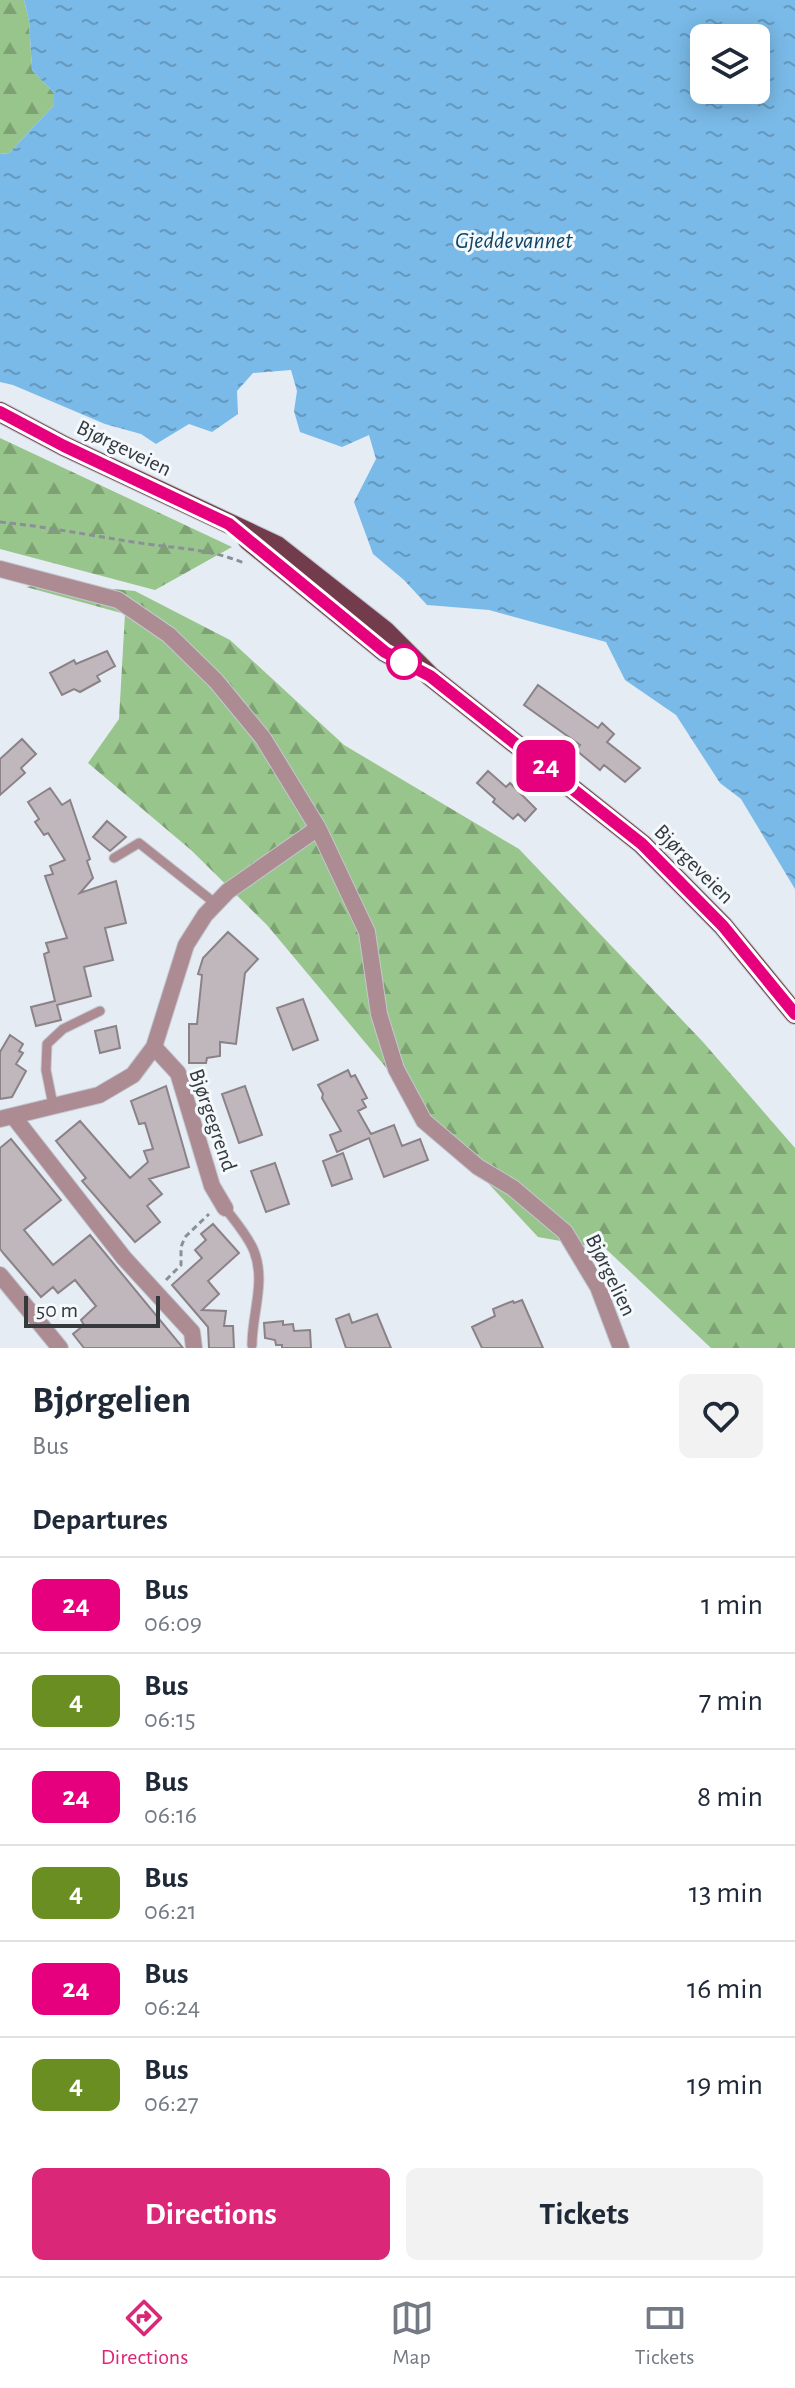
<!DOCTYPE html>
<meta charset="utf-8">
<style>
:root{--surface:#fff;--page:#f2f2f3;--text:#1f2937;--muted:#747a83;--line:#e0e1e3;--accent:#db2777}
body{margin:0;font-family:"Alegreya Sans",sans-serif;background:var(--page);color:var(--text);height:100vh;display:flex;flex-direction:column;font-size:30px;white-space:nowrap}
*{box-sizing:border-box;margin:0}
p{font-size:26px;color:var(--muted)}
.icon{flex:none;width:44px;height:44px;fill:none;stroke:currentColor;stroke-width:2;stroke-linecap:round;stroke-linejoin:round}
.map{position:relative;height:1348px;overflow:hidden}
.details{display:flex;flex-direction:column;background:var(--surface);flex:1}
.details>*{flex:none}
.badge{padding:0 16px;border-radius:12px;font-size:28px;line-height:52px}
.tools{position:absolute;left:690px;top:24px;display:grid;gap:16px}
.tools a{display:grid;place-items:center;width:80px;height:80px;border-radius:12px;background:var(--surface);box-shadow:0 4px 20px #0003;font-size:40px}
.scale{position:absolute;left:24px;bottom:20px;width:136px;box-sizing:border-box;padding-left:8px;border:4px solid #36393c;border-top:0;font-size:22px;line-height:28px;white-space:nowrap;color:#36393c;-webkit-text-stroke:6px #f4f9fe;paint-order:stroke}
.map>.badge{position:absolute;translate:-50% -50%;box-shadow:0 0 0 4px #fff}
h2{padding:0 32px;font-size:30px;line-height:72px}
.round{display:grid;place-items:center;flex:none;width:84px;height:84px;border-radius:12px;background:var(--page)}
.summary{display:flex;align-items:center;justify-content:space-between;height:136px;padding:0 32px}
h1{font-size:38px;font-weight:700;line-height:60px}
.action{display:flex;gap:16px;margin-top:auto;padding:16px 32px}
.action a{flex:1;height:92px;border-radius:12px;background:var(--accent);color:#fff;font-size:32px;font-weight:700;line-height:92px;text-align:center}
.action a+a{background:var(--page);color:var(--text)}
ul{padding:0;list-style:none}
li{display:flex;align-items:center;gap:24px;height:96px;padding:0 32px;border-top:2px solid var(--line)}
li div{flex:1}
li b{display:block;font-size:30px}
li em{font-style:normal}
li .badge{min-width:88px;font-weight:700;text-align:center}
.menu{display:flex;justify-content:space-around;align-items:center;height:112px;border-top:2px solid var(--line);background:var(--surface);font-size:22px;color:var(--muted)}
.menu a{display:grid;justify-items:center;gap:4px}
.menu .current{color:var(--accent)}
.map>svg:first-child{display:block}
.forest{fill:url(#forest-firs)}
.water{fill:url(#water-ripples);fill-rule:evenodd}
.building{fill:#c0b7bd;stroke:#8b8288;stroke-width:2}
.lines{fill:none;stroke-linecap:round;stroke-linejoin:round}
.lane-casing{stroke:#c2c8cf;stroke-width:11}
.street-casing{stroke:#c2c8cf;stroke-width:18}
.primary-casing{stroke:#c2c8cf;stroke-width:22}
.path{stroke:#8b9096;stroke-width:3;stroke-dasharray:6 4;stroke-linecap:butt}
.lane{stroke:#ad8b93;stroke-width:9}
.street{stroke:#ad8b93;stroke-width:16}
.primary{stroke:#733c4c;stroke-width:20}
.line-casing{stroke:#fff;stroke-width:18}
.line{stroke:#e6007e;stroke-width:12}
.stop-dot{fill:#fff;stroke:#e6007e;stroke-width:4}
.labels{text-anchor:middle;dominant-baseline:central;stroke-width:6;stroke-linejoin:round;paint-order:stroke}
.street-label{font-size:22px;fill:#36393c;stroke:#f4f9fe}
.water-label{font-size:24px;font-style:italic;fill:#124463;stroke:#f4f9fe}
</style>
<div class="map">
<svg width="795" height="1348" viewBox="0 0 795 1348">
<defs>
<pattern id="forest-firs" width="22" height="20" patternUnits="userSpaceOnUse" patternTransform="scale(2)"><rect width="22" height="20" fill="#98c58b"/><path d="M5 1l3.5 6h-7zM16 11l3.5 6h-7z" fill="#7da173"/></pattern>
<pattern id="water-ripples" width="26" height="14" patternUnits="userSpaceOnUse" patternTransform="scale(2)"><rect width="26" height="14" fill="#7abae8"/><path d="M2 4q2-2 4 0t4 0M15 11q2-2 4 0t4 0" fill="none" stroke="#6598bd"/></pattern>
</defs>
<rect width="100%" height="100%" fill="#e5ecf4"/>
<path class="forest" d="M0,0H24L29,21L32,70L54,93V105L9,153L0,154Z
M0,438L232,547L155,590L0,549Z
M47,583L135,591L230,640L344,745L519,849L703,1042L795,1148V1348H711L606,1249L538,1237L434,1125L267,925L191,850L88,763L119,719L125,614L26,587Z"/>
<path class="water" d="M24,0H795V889L741,799L720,783L676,715L625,680L606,642L489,610L427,605L404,580L373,554L354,502L376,459L369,435L342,447L300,432L294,411L297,391L291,370L253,373L237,391L238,414L212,432L189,424L156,444L141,434L105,424L13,385L0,382V154L9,153L54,105V93L32,70L29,21ZM704,38H756V90H704Z"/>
<path class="building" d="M107,651L115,666L97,676L100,681L80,692L74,689L62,695L50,673L74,660L76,664Z
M538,685L598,728L602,723L614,734L607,742L640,768L625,782L604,765L600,770L576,750L580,745L524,705Z
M22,739L36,754L21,768L25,773L0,795V759Z
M488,771L506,787L510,783L536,809L525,821L518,814L513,819L493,802L495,799L477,783Z
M50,788L62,805L70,800L90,859L87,861L93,878L80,893L116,881L126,923L105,928L113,960L84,967L91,996L57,1005L61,1020L36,1026L31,1007L55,1001L44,954L49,952L46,943L67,938L45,876L53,874L50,866L65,860L48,833L44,835L35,822L39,819L28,802Z
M107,821L126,837L110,851L93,837Z
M228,932L258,959L245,973L236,1044L220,1042V1056L207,1058L206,1063H189V1024H197L202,975L198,974L203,958Z
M303,999L318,1040L293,1050L277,1008Z
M116,1026L120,1048L100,1053L95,1031Z
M10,1035L23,1044L19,1051L23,1053L16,1064L26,1071L12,1097L0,1099V1052Z
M348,1070L351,1077L355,1075L367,1098L362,1100L366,1107L358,1111L371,1134L394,1125L402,1146L420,1139L428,1160L384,1177L369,1138L337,1152L330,1135L341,1131L322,1098L323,1094L318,1085Z
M166,1086L189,1167L149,1179L162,1194L147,1206L160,1222L135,1242L82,1181L86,1178L56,1141L80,1121L130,1178L148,1162L144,1151L153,1149L145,1123L139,1124L131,1101Z
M245,1086L262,1135L239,1143L222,1094Z
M11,1139L61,1200L24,1230L53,1265L90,1235L183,1348H84L73,1334L84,1325L81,1320L96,1306L75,1280L58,1293L53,1287L41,1297L4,1254L0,1249V1148Z
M343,1153L352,1179L332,1186L323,1161Z
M275,1163L289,1204L266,1212L251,1171Z
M213,1224L239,1253L208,1281L219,1294L202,1310L226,1311L224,1326H233L234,1348H209L208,1327L172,1285L202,1258L195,1250L206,1240L201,1234Z
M522,1300L543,1348H482L472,1327L495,1316L493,1309L513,1301L514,1303Z
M349,1314L352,1323L377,1314L391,1348H346L336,1319Z
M283,1321V1325L293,1324L294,1331L310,1330L311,1348H282V1345H276L275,1340L265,1338L264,1323Z"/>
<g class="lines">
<defs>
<path id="lane" d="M114,858L139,843L216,904
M53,1105L46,1070L47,1044L63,1029L100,1011
M225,1208C235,1221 248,1236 254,1251C266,1282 252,1313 252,1345"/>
<path id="street" d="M0,569L118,600L169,635L216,681L263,738L318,828L367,932L379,1014L396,1069L424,1121L478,1167L513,1188L565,1232L598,1287L621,1348
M154,1047L178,1073L212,1186L225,1208
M13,1116L124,1258L192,1332L194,1348
M0,1119L99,1095L133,1075L154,1047L186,945L205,915L228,891L318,828
M0,1275L60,1348"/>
<path id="primary" d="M0,412L64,446L277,546L385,631L430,676L642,844L723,926L795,1014
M248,540L385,652L409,665"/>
</defs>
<use href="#lane" class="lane-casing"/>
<use href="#street" class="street-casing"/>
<use href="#primary" class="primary-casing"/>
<path class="path" d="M0,522C50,527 98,537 147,544C182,549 210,549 244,563
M166,1280L181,1265V1247L185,1237L209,1214"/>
<use href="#lane" class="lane"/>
<use href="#street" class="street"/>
<use href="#primary" class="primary"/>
</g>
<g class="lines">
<defs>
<path id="line" d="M0,412L64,446L229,524L385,652L430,676L642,844L723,926L795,1014"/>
</defs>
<use href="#line" class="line-casing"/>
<use href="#line" class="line"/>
</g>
<circle class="stop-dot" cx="404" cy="662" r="16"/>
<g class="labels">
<g class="street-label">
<text transform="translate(124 448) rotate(26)">Bjørgeveien</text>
<text transform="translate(694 864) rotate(45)">Bjørgeveien</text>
<text transform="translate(213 1120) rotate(71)">Bjørgegrend</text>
<text transform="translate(611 1275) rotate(64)">Bjørgelien</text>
</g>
<g class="water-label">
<text x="514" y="241">Gjeddevannet</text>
</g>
</g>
</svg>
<div class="tools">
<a><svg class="icon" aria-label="layers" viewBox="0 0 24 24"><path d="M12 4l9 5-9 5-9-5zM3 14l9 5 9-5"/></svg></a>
</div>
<div class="scale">50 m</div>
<b class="badge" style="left:546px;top:766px;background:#e6007e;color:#fff">24</b>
</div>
<section class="details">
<div class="summary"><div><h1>Bjørgelien</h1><p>Bus</p></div><a class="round"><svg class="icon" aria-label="heart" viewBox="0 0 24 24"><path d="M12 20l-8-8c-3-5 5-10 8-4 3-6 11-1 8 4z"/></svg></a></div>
<h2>Departures</h2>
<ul>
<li><span class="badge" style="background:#e6007e;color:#fff">24</span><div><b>Bus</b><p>06:09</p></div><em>1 min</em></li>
<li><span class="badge" style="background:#6b8e23;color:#fff">4</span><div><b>Bus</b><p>06:15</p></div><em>7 min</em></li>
<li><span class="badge" style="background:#e6007e;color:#fff">24</span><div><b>Bus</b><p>06:16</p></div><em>8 min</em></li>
<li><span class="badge" style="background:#6b8e23;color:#fff">4</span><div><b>Bus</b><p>06:21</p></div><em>13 min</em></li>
<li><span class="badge" style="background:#e6007e;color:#fff">24</span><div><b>Bus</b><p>06:24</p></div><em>16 min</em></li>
<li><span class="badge" style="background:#6b8e23;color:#fff">4</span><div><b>Bus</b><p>06:27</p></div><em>19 min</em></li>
</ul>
<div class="action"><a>Directions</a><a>Tickets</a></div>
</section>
<nav class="menu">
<a class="current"><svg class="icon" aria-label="directions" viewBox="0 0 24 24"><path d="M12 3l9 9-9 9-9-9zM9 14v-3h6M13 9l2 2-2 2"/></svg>Directions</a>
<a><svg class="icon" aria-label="map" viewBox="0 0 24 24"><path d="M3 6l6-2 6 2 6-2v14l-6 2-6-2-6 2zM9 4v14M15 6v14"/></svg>Map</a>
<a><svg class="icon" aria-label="tickets" viewBox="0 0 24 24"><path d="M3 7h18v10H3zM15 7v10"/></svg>Tickets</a>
</nav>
